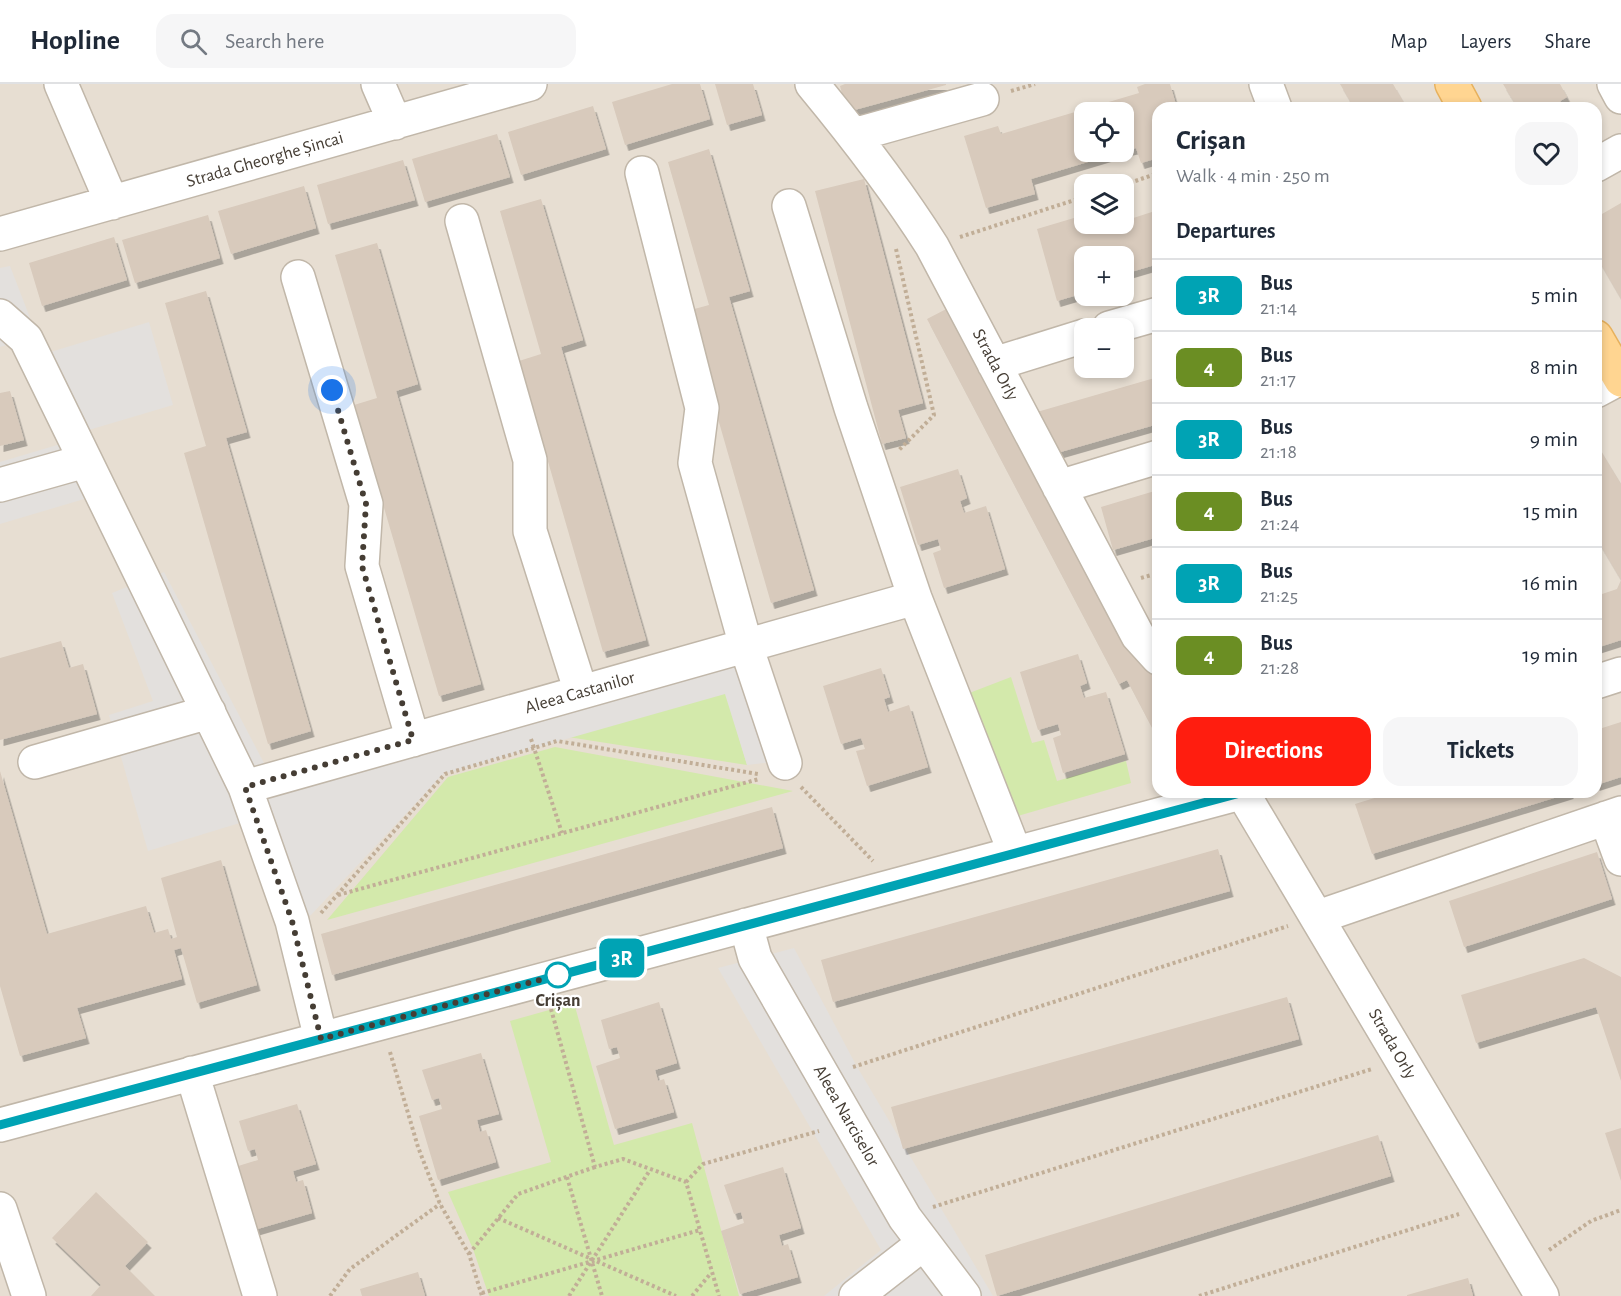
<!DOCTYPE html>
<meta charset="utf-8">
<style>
:root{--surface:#fff;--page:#f6f6f7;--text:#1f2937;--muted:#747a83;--line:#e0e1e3;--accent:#ff1d0f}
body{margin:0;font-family:"Alegreya Sans",sans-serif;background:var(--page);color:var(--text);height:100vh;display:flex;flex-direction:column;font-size:22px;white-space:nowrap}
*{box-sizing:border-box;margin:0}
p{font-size:20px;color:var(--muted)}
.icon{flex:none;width:33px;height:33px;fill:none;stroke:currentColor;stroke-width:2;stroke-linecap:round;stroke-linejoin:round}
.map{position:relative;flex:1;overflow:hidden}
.sheet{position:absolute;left:1152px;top:18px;width:450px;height:696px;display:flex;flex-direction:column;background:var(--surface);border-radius:18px;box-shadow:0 3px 9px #0003}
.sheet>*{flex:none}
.badge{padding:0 12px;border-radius:9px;font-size:21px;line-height:39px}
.tools{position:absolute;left:1074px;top:18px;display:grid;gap:12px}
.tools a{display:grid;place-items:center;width:60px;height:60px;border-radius:12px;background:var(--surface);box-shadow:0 3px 9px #0003;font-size:30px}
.you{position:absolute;width:30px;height:30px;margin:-15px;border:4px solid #fff;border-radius:50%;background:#1a73e8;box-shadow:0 0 0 9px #1a73e833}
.map>.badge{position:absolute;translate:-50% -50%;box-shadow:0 0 0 3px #fff}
h2{padding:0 24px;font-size:22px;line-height:54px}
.round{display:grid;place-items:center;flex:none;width:63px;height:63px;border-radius:18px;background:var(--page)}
.head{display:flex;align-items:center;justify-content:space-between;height:102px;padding:0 24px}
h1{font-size:28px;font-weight:700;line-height:45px}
.action{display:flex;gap:12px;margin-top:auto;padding:12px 24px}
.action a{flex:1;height:69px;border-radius:18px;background:var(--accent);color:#fff;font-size:24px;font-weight:700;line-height:69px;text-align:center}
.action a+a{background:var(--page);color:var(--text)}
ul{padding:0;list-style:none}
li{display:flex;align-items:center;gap:18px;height:72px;padding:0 24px;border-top:2px solid var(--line)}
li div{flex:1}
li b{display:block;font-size:22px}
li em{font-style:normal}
li .badge{min-width:66px;font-weight:700;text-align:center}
header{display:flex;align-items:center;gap:36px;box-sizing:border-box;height:84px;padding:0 30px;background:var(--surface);border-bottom:2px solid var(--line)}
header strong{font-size:28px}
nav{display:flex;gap:33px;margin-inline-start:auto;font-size:21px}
.search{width:420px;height:54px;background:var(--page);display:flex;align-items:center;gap:15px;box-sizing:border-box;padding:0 21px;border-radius:18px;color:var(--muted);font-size:22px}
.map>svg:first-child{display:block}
.residential{fill:#e7ded2;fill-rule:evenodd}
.green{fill:#d3e9ab}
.parking{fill:#e3e0dd}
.building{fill:#d8cabc;filter:url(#shadow)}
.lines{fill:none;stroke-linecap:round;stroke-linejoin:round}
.minor-casing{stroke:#c1b7a9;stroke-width:36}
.major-casing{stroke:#e7b15d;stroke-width:36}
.path{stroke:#c1ae97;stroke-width:4;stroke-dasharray:3 3;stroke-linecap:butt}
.minor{stroke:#fff;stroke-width:33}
.major{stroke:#ffd591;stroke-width:33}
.line-casing{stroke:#fff;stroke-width:14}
.line{stroke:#00a3b4;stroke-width:9}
.walk{stroke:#453d34;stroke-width:6;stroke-dasharray:0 10.8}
.stop-dot{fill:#fff;stroke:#00a3b4;stroke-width:3}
.labels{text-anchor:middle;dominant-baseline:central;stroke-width:4.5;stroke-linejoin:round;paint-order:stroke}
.street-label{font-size:18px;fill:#453d34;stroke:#fff}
.stop-label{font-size:18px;font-weight:bold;fill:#453d34;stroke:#fff}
</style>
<header>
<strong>Hopline</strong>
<div class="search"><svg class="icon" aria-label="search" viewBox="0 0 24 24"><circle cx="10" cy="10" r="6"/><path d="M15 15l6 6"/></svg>Search here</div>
<nav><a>Map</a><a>Layers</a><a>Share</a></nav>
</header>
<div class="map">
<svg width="1621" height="1212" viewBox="0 0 1621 1212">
<defs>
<filter id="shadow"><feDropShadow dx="3.5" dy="6" stdDeviation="0" flood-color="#0004"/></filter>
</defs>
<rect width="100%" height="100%" fill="#f3ede4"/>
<path class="residential" d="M0,0H1621V1212H0ZM1158,24H1596V708H1158ZM1084,28H1124V68H1084ZM1084,100H1124V140H1084ZM1084,172H1124V212H1084ZM1084,244H1124V284H1084Z"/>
<path class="green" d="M1011,593L1032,659L1044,656L1057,697L1126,677L1131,699L1007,735L959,613Z
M726,609L747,681L568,653Z
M555,663L793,707L327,836L448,693Z
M574,919L614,1061L692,1039L739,1212H489L473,1165L448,1108L551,1078L510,937Z"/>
<path class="parking" d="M10,182L37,252L0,263V184Z
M149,238L173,321L72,351L34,273Z
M74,356L101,410L0,440V378Z
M164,488L265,681L762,557L800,675L747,681L725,610L443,690L311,831L292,837L256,734L148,767L109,631L153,617L112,509Z
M794,864L856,981L993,1212H824L881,1166L718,884Z"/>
<path class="building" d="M672,0H700L710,35L625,61L612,18Z
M715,0H753L762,31L727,41Z
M845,0H946V1L847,28L840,2Z
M1145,0H1170L1177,24H1158V74L1141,79L1136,64L1124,67V28H1084V68H1121L1031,95L1035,110L986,124L964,52L998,42L1001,50L1139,9L1137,3Z
M1340,0H1393L1407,24H1354Z
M1503,0H1560L1567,13L1560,17L1564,24H1523L1521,21L1517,23Z
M593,22L606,65L521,91L508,48Z
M497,50L510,93L425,118L412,75Z
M709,65L750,207L729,213L814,506L771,519L687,227L709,221L668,78Z
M403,76L415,116L328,140L317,101Z
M864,95L923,319L898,326L906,354L882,360L815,107Z
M304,102L316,144L231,170L218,127Z
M541,115L583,256L561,263L646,556L603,568L519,277L541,270L500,127Z
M1621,119V215L1596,172V125L1598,124L1602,130Z
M1158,126V180L1124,190V172H1084V209L1057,217L1037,145L1084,131V140H1087L1089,147L1124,140V137Z
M208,131L220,174L135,199L122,156Z
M114,153L127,196L42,222L29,179Z
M377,159L418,300L396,307L481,600L439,612L354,321L377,314L335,171Z
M206,207L247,348L226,354L311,647L268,660L184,369L206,362L165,219Z
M954,221L1158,591V655L1127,596L1119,600L927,235Z
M1158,293V340L1050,371L1037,328Z
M10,307L24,356L0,362V309Z
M1596,359L1621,400V556L1596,564V512L1617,505L1621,496L1596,454Z
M958,385L967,414L960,417L964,429L986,422L1005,485L944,504L933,469L941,466L938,455L918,461L900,403Z
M1158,406V453L1113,466L1101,423Z
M61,557L69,584L83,580L97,630L0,656V574Z
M1078,570L1087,599L1080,602L1084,614L1106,608L1125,670L1063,689L1053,654L1061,651L1058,640L1038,646L1020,588Z
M881,584L890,613L884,615L888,628L909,621L928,683L867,702L856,667L865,665L861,654L841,660L823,602Z
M1621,638V693L1596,701V646Z
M0,687L47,850L146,822L154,849L168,845L171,855L177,853L161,794L221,776L257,901L197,919L181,864L174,866L182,895L77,924L86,954L20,972L0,902Z
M1394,708H1570V709L1372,770L1355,720Z
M772,723L783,764L332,891L321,850Z
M1218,765L1230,807L833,918L821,876Z
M1597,768L1612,815L1464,863L1449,817Z
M1584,874L1621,893V997L1596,923L1476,959L1461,911Z
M1287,913L1299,955L903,1065L891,1023Z
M659,918L677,979L655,986L658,997L664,995L674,1028L615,1045L596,982L620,974L617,963L609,965L601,936Z
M481,969L499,1030L477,1036L480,1048L486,1046L496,1078L438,1096L419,1032L442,1025L439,1014L432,1016L422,986Z
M297,1020L316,1080L293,1087L296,1098L303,1096L312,1129L254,1146L235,1083L258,1076L255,1065L248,1067L239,1037Z
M1621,1044V1097L1605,1049Z
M1378,1051L1391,1092L997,1212L985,1171Z
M783,1083L801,1144L779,1151L782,1162L788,1160L798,1193L740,1210L721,1147L744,1139L741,1128L734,1130L724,1101Z
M96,1108L148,1158L125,1182L155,1212H91L101,1201L52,1154Z
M418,1188L425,1212H362L360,1205Z
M1468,1194L1473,1212H1407V1211Z"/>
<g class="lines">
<defs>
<path id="minor" d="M61,0L112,119
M378,0L395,39
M812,0C855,52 896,105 932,162L1138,552L1158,574
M1266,0L1275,24
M1614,0L1621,13
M854,51L982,15
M1596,81L1621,67
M642,89L702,324L695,379L746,562L785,679
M789,122L851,324L915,514L1015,769
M462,137L530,376V447L581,608
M0,150L530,0
M298,193L366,420L362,482L413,656
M0,232L26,255L245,703L292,837L321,955
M1109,244L1158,230
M994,280L1084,252
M1596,307L1620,294
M0,401L85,377
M1059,403L1158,373
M1596,598L1621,590
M35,678L209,628
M245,703L915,514
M1242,708L1542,1212
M1606,734L1621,775
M1318,833L1621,729
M746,841L755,874L905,1134L964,1212
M192,989L260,1212
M0,1041L1244,708
M0,1125L29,1212
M856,1212L924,1159"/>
<path id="major" d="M1452,0L1465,24
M1596,253L1621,296"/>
</defs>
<use href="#minor" class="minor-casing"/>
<use href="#major" class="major-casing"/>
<path class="path" d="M1011,7L1035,0
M1124,101L1158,89
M960,153L1084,113
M896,165L934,331L898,367
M1141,494L1158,489
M531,655L534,664L557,657L758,690
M801,703L873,777
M338,811L759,695
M321,829L445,690L534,664L562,749
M551,925L595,1083L623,1075L686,1098L719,1212
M390,968L418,1063L440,1120L469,1170L482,1212
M853,983L1288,842
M567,1093L602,1212
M686,1098L703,1080L819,1047
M933,1123L1372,985
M498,1134L676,1212
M1549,1166L1591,1137L1621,1126
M469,1170L518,1110L595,1083
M482,1209L700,1146
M330,1212L350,1185L440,1120
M569,1212L650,1086
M692,1212L711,1189
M1199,1212L1459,1130"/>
<use href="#minor" class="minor"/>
<use href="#major" class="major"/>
</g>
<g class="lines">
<defs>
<path id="line" d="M0,1041L1244,708"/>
</defs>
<use href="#line" class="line-casing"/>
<use href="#line" class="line"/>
<path class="walk" d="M332,306L366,420L362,482L413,656L245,703L292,837L321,955L558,891"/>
</g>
<circle class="stop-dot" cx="558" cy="891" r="12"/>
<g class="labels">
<g class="street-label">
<text transform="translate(265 76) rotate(-16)">Strada Gheorghe Șincai</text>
<text transform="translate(995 281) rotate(62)">Strada Orly</text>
<text transform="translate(580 609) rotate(-16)">Aleea Castanilor</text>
<text transform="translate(1392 960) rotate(60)">Strada Orly</text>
<text transform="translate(846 1032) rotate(60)">Aleea Narciselor</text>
</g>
<g class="stop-label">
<text x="558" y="917">Crișan</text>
</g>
</g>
</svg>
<div class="tools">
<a><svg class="icon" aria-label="locate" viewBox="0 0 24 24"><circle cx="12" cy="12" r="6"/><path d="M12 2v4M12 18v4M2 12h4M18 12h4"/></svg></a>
<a><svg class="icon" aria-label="layers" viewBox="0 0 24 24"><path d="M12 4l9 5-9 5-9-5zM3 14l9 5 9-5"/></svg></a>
<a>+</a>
<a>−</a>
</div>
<div class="you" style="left:332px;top:306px"></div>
<b class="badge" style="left:622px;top:874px;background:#00a3b4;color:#fff">3R</b>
<section class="sheet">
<div class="head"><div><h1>Crișan</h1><p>Walk · 4 min · 250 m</p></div><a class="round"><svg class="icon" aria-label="heart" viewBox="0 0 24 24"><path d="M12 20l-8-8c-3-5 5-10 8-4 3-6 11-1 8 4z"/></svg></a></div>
<h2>Departures</h2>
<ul>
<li><span class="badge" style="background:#00a3b4;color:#fff">3R</span><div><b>Bus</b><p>21:14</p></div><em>5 min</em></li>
<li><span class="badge" style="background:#6b8e23;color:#fff">4</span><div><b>Bus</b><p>21:17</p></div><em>8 min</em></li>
<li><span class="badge" style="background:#00a3b4;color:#fff">3R</span><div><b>Bus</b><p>21:18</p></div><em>9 min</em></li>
<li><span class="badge" style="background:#6b8e23;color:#fff">4</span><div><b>Bus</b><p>21:24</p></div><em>15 min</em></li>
<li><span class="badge" style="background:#00a3b4;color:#fff">3R</span><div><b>Bus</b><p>21:25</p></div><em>16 min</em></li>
<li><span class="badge" style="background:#6b8e23;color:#fff">4</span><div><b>Bus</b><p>21:28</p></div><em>19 min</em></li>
</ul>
<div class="action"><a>Directions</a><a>Tickets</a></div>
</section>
</div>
